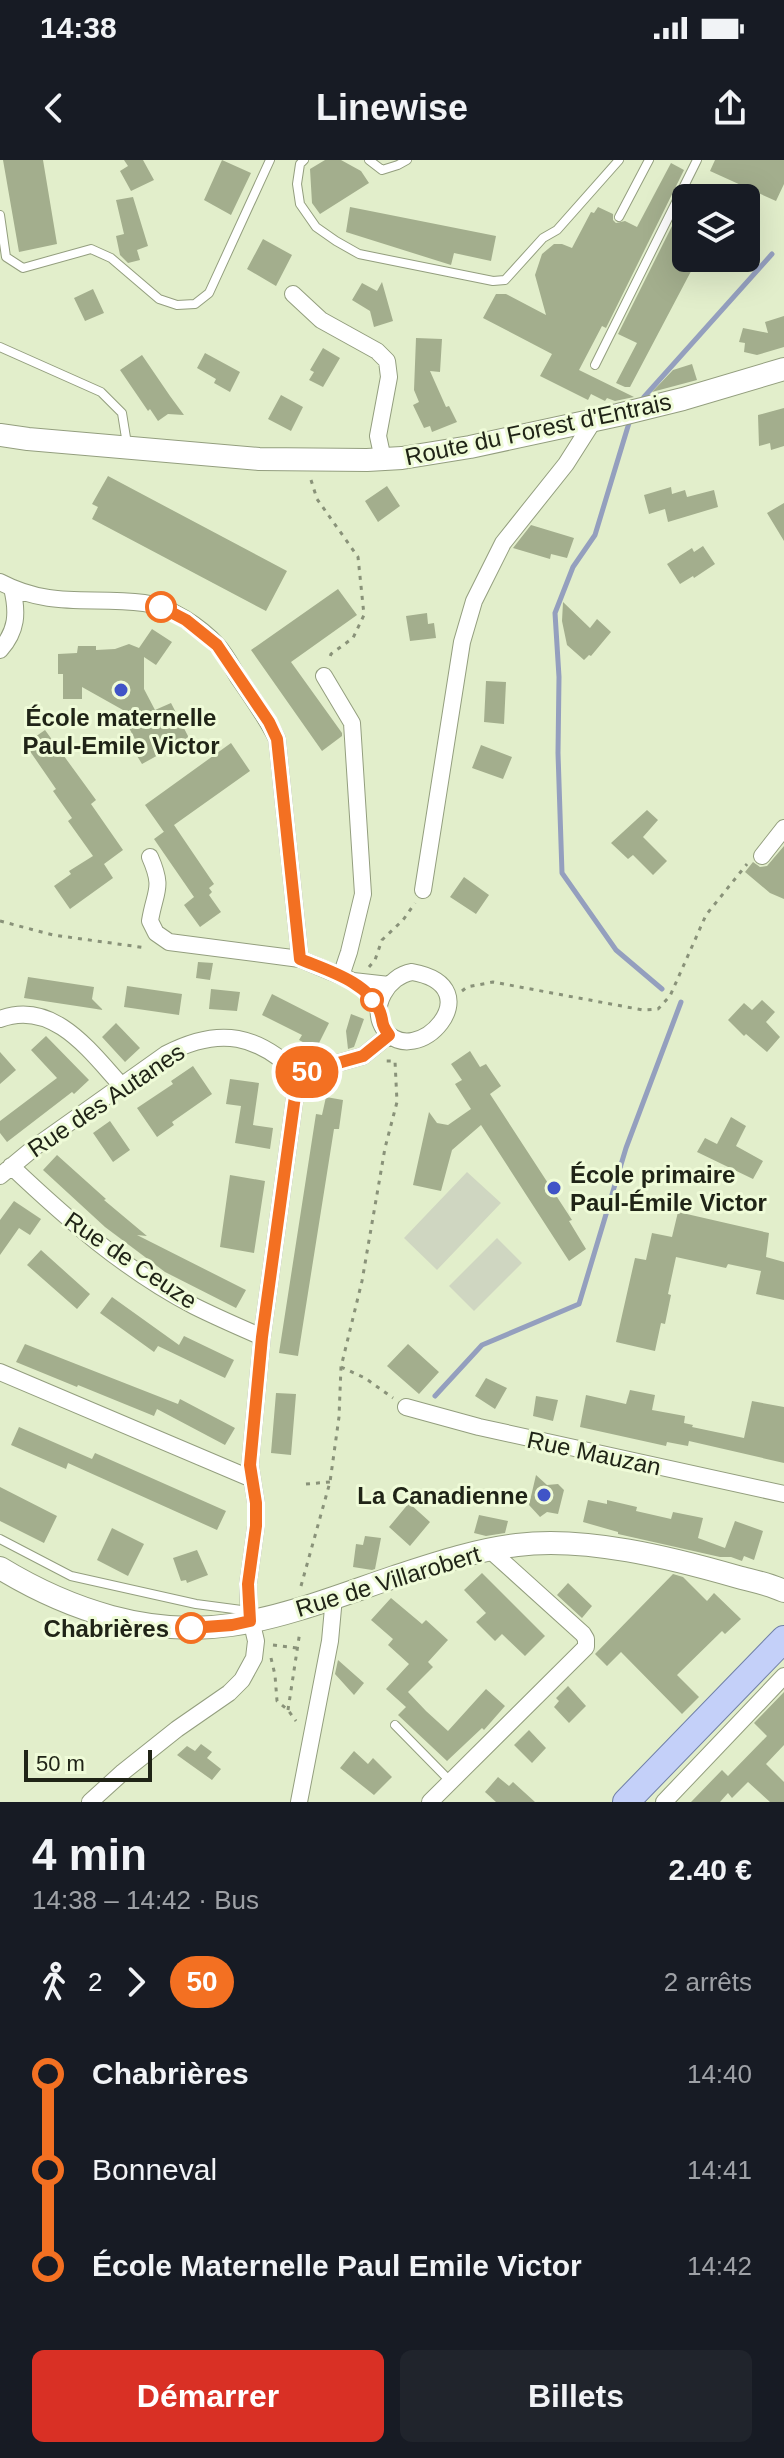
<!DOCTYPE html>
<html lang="fr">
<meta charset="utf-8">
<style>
:root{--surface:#171b24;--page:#20242c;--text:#f1f3f6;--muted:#9ea1a6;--accent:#d93025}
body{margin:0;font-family:Arial,sans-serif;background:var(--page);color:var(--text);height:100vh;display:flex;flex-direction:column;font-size:30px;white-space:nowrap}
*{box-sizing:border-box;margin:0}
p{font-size:26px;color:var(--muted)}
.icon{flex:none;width:44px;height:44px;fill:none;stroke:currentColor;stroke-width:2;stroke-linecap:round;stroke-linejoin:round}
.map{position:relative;height:1642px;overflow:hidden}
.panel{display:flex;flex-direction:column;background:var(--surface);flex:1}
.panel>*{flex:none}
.badge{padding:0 16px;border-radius:26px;font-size:28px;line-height:52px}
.fabs{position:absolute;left:672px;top:24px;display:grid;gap:16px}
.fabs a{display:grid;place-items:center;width:88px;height:88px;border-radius:12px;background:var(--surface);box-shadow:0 8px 32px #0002;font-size:40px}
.scale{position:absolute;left:24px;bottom:20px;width:128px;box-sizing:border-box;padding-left:8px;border:4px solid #202417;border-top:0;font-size:22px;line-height:28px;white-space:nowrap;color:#202417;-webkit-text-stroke:6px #effbd8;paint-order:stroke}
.map>.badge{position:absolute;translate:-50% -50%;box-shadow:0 0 0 4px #fff}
.legs{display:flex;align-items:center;gap:12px;height:88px;padding:0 32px;font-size:26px}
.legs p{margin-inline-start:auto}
.headline{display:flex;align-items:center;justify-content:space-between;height:136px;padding:0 32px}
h1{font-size:44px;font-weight:800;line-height:60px}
.cta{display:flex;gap:16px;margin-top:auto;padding:16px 32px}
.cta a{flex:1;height:92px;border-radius:12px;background:var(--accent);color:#fff;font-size:32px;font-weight:800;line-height:92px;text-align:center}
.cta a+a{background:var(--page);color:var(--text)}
ul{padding:0 32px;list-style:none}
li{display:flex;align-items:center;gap:28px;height:96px;font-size:30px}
li i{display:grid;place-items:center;width:12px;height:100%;margin:0 10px;background:currentColor}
li i::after{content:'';width:20px;height:20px;margin:-10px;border:6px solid;border-radius:50%;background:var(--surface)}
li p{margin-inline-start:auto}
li:first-child i{background:linear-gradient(#0000 50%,currentColor 0)}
li:last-child i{background:linear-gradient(currentColor 50%,#0000 0)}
.status{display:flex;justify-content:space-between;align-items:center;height:56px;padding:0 40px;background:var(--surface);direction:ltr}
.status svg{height:22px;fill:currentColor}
header{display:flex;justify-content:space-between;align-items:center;height:104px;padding:0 32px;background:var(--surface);font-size:36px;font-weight:800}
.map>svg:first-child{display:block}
.green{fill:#cfd6c1}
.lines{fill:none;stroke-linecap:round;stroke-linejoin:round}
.stream{stroke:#949fbe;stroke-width:5}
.building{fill:#a3ae8d}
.lane-casing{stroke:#939e7e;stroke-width:10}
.street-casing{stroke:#939e7e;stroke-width:18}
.secondary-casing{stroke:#939e7e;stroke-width:24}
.primary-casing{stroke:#7180a7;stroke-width:28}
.path{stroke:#899279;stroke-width:3;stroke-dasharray:4 6;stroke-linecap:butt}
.lane{stroke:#fff;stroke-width:8}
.street{stroke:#fff;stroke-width:16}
.secondary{stroke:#fff;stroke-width:22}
.primary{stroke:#c4d0f9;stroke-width:26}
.line-1-casing{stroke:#fff;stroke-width:18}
.line-1{stroke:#f37022;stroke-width:12}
.stop-1-dot{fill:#fff;stroke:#f37022;stroke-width:4}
.poi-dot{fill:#4054c7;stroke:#effbd8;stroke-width:3}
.labels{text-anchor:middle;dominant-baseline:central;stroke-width:6;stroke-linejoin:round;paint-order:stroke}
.street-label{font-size:24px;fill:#202417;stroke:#effbd8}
.poi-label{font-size:24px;font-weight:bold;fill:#202417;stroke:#effbd8}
.stop-label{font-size:24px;font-weight:bold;fill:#202417;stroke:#effbd8;text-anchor:end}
</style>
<div class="status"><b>14:38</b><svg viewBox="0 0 49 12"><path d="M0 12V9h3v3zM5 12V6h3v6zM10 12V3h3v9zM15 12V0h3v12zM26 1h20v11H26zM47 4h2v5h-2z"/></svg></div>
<header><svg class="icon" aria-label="back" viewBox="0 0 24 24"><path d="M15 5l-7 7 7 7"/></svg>Linewise<svg class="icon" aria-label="share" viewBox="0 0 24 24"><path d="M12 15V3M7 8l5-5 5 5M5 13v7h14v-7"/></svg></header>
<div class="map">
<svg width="784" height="1642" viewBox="0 0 784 1642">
<rect width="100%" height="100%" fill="#e2eecb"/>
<path class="green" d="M467,1012L501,1043L437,1110L404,1078Z
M497,1078L522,1103L474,1151L449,1126Z"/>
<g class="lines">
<path class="stream" d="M644,237L772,94
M629,263L595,375L573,407L555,453L559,517L558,593L562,713L616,790L662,829
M435,1236L482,1185L579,1144L626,988L681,842"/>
</g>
<path class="building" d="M3,0H43L57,84L19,92Z
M124,0H143L154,20L131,31L120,11L128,6Z
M222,0L251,13L231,55L204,40Z
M325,0H341L361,11L369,23L320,54L312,43L310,9Z
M715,0H784V24L776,41L710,11Z
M671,3L684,10L606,168L602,166L579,210L634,237L615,241L607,238L605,241L591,234L588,240L540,216L552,194L483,158L496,134H506L546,155L535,115L542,94L554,84H562L572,88L591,52L594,53L598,47L613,54V60L616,63L625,61L637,67Z
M133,37L148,86L137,90L140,100L128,103L120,95L116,76L124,74L116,40Z
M686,38V98H698L630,227H625L616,223L637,183L618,174Z
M350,47L496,76L491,101L454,93L451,105L346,72Z
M263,79L292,95L276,126L247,109Z
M382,122L393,161L374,167L370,151L352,140L362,123L377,131Z
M93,129L104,153L85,161L74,138Z
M784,156V187L757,195L744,192L745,183L739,182L743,168L768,173L765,162Z
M416,178L442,179L440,212L430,211L446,247L449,246L457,262L432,272L430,266L424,268L413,245L419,242L414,230Z
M323,188L340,198L323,227L309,220L314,212L310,210Z
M205,193L240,212L230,232L214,223L216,219L197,208Z
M142,195L170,236L184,255L168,254L158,261L150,249L148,251L120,210Z
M692,204L697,220L652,232L673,210Z
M281,235L303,247L291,271L268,259Z
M784,248V286L771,290L770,283L759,286L758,255Z
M108,316L287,411L266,451L92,359L98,347L92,344Z
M387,326L400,346L378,362L365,341Z
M671,327L672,334L685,330L687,337L714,330L718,347L668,362L665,349L649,354L644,335Z
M784,343V381L767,353Z
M531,365L574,378L567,398L551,394L550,399L513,388Z
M703,386L715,404L694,418L693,416L680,424L667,404L692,388L694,392Z
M338,429L357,455L291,502L342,573V576L322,591L251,490Z
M563,442L590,468L597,459L611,472L591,496L589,495L584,500L567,485L562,461Z
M427,453L428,464L434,463L436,478L410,481L406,456Z
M152,469L172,482L156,505L144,497V529L155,550L171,543L189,578L142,604L131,586L137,583L128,566L139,559L82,527V539H63V514H58V494L77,493L78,486H96V490L115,489L129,484L139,488Z
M486,521L506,522L504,564L484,562Z
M45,570L96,640L91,644L123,690L104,704L113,718L70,749L54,726L71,714L69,711L93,696L68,661L72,658L53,631L56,629L25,584Z
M231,583L250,611L174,665L214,724L209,728L212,732L209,735L221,752L200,767L184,745L194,737L154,679L169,668L164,672L145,645Z
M481,585L512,597L503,619L472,608Z
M647,650L658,660L643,677L667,701L653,715L633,695L628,699L611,683Z
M784,686V739L770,733L745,712L753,702L760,707L767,706Z
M464,717L489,735L476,754L450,737Z
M198,802L213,803L210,820L196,818Z
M28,817L94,827L92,839L103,850L24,838Z
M127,826L182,834L179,855L124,847Z
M211,829L240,832L237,851L209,849Z
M272,834L329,863L316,889L299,880L302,875L262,855Z
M762,840L775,852L766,862L780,877L767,892L746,874L744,876L728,860L744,843L752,850Z
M351,854L364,859L354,887L348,889L346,871Z
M116,863L140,888L125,902L102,877Z
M46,876L89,920L74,934L72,932L7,982L0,973V961L57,918L31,890Z
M470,891L480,907L486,904L501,926L490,934L572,1060L569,1061L586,1089L569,1101L481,965L452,990L441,1031L413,1025L429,952L437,963L448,965L471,949L455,924L462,920L451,904Z
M0,892L16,910L0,924Z
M193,906L212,934L172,962L174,965L157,977L137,948L173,924L171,921Z
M230,919L259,923L253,965L273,968L270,989L235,983L241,946L226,944Z
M326,937L343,940L339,969H334L298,1196L279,1193L316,954L322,955Z
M731,957L746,966L736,986L763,1001L753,1019L697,992L705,978L717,984Z
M110,961L130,990L113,1002L93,973Z
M57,995L106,1039L104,1040L147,1076L137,1075L246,1130L236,1148L165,1112L105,1067L43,1010Z
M230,1015L265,1021L254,1093L220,1087Z
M14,1041L41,1059L30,1075L19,1068L0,1095V1060Z
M678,1052L769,1073L766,1097L784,1102V1140L756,1134L761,1111L728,1104L726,1108L676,1097L668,1134L671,1135L665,1164L661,1163L655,1191L616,1182L635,1098L646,1100L652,1073L672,1077Z
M41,1090L90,1134L77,1149L27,1105Z
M112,1137L179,1185L184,1176L234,1200L225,1218L158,1186L154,1192L100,1153Z
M25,1184L178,1244L180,1239L235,1268L225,1285L157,1249L154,1256L78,1225L77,1227L16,1202Z
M408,1184L439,1212L419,1234L387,1206Z
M486,1218L507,1228L495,1249L475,1236Z
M630,1230L655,1235L652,1250L685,1256L684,1263L693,1265L692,1267L744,1278L752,1241L784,1247V1303L689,1281L688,1286L667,1282L666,1286L580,1267L586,1235L626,1244Z
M276,1233L296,1234L291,1295L271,1293Z
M536,1236L558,1240L553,1261L533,1256Z
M19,1267L92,1299L95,1293L226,1351L217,1370L68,1303L66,1309L11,1285Z
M536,1315L547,1325L558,1324L564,1330L558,1354L547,1352L540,1357L529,1345Z
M0,1327L57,1356L44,1383L0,1361Z
M588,1340L607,1344V1340L637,1347L636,1351L671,1359L673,1352L703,1358L698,1378L725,1388L735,1361L763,1371L754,1400L744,1396L742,1401L731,1397H720L618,1374V1372L583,1362Z
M409,1343L430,1362L410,1386L389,1367Z
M479,1355L508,1361L505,1373L486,1376L474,1373Z
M112,1368L144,1384L128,1416L97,1400Z
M365,1376L381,1378L375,1409L372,1410L353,1407L356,1384L363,1385Z
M197,1390L208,1415L187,1423L186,1420L181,1421L173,1398Z
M482,1413L545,1476L525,1496L502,1474L495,1481L476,1462L486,1453L464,1430Z
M673,1414L683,1417L707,1441L714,1433L741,1459L725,1474L722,1471L677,1515L699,1537L682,1554L621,1492L607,1506L595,1494Z
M568,1423L592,1446L582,1458L557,1435Z
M391,1438L422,1464L426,1460L448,1480L428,1502L433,1507L408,1532L426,1551L448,1571L486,1529L505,1546L484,1570L482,1568L447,1601L398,1555L406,1547L386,1529L409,1504L388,1485L393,1479L371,1460Z
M338,1500L364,1523L354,1535L335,1514Z
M568,1526L586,1546L569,1563L554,1547L559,1541L556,1538Z
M784,1532V1585L766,1604L784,1622V1642H770L748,1622L732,1638L728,1633L720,1642H691L722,1610L728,1616L767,1576L754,1563Z
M529,1570L546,1588L532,1603L514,1585Z
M201,1584L212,1592L207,1598L221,1609L212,1620L177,1595L187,1586L195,1591Z
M354,1591L368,1604L373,1598L392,1617L374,1635L340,1608Z
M498,1617L509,1626L513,1622L535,1642H496L485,1632Z"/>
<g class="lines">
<defs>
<path id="lane" d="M304,0L300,4L297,24L300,44L316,67L336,81L359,94L493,121L505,120L543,78L557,70L619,0
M369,0L382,10L398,5L407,0
M0,55L6,97L23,108L91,89L111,98L159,139L177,145L195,144L209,133L270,0
M619,57L649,0
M0,187L101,232L122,253L127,284
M595,205L697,0
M0,1379L71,1416L196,1444L249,1451
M395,1565L450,1621"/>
<path id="street" d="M293,134L321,160L377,191L387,201L389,217L378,276L383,299
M0,422C51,449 91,436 144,443C170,446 201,467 218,486C226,495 232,507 238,517C252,537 266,557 277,579L300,799L353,821L389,825
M0,490C17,471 18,453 12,428
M324,516L352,563L363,734L349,792L341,816
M762,696L784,668
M150,697C164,729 155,730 150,761L156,773L169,782L300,799
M423,730L462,482L474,441L503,383L566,304L594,260
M412,812C495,827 415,913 384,869C369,847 388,816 412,812Z
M0,859C53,839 90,891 121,925
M11,1006C67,1059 125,1110 194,1146C216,1157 239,1167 262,1177
M0,1016L35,987L166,894C220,866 258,874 301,917
M0,1212L252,1319
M406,1247L479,1267L784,1334
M90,1642L123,1612L177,1569L229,1533L242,1520L254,1498L256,1481L249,1451L248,1424L256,1366V1343L250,1305L262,1177L296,929L301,917L306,912L363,896L389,875
M299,1642L330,1481L334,1437
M430,1642L586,1487V1479L583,1474L490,1390
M664,1642L784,1516"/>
<path id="secondary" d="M0,275L28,279L259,299L367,300L402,298L470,287L618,255L683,239L784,209
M0,1408C69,1450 150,1477 231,1465C286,1457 341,1435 394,1417C434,1404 475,1390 517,1385C585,1376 672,1398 738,1417C753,1421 769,1424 784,1431"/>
<path id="primary" d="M626,1642L784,1479"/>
</defs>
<use href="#lane" class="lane-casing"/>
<use href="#street" class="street-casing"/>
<use href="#secondary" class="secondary-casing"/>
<use href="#primary" class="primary-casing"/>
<path class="path" d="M311,320L317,339L358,397L364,455L353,478L331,494L329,500
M0,761L53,775L147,788
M369,807L375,800L382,780L403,760L415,743
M462,831L467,827L493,822L643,850L658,849L670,836L706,755L747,704
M341,1207L365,1218L393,1238
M306,1324L330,1322
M301,1426L330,1322L339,1257L341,1207L362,1121L385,988L397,942L395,901H382
M273,1485L297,1488
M271,1498L275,1515L277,1541L288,1550L296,1561
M288,1550L300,1471"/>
<use href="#lane" class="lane"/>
<use href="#street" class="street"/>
<use href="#secondary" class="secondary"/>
<use href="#primary" class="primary"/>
</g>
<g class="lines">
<defs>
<path id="line-1" d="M161,447L186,460L217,485L269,562L277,579L300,799C326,810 369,822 380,852C384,863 380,863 389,875L363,896L306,912L301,917L296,929L262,1177L250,1305L256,1343V1366L248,1424L250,1461L232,1465L191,1468"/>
</defs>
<use href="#line-1" class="line-1-casing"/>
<use href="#line-1" class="line-1"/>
</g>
<g class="stop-1-dot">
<circle cx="161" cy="447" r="14"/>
<circle cx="372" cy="840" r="10"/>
<circle cx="191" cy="1468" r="14"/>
</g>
<g class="poi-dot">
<circle cx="121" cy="530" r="8"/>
<circle cx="554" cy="1028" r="8"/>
<circle cx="544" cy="1335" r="8"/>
</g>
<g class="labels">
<g class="street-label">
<text transform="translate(538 269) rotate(-12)">Route du Forest d'Entrais</text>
<text transform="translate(106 940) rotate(-34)">Rue des Autanes</text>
<text transform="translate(131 1100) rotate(34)">Rue de Ceuze</text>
<text transform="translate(594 1293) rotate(12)">Rue Mauzan</text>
<text transform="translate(388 1421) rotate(-17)">Rue de Villarobert</text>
</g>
<g class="poi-label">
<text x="121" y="557">École maternelle<tspan x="121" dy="28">Paul-Emile Victor</tspan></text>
<text x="570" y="1014" text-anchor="start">École primaire<tspan x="570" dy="28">Paul-Émile Victor</tspan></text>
<text x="528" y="1335" text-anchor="end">La Canadienne</text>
</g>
<g class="stop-label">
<text x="169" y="1468">Chabrières</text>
</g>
</g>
</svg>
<div class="fabs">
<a><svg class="icon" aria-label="layers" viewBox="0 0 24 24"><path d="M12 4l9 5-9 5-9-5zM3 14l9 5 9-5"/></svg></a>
</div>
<div class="scale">50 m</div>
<b class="badge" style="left:307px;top:912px;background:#f37022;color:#fff">50</b>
</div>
<section class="panel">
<div class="headline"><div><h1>4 min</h1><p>14:38 – 14:42 · Bus</p></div><b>2.40 €</b></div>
<div class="legs"><svg class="icon" aria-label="walk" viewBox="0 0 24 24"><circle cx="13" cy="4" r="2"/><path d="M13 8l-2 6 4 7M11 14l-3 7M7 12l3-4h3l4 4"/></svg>2<svg class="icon" aria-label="forward" viewBox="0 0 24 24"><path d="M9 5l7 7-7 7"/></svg><b class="badge" style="background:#f37022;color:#fff">50</b><p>2 arrêts</p></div>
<ul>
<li><i style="color:#f37022"></i><b>Chabrières</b><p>14:40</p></li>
<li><i style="color:#f37022"></i><span>Bonneval</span><p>14:41</p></li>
<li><i style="color:#f37022"></i><b>École Maternelle Paul Emile Victor</b><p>14:42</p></li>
</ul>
<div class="cta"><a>Démarrer</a><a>Billets</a></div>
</section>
